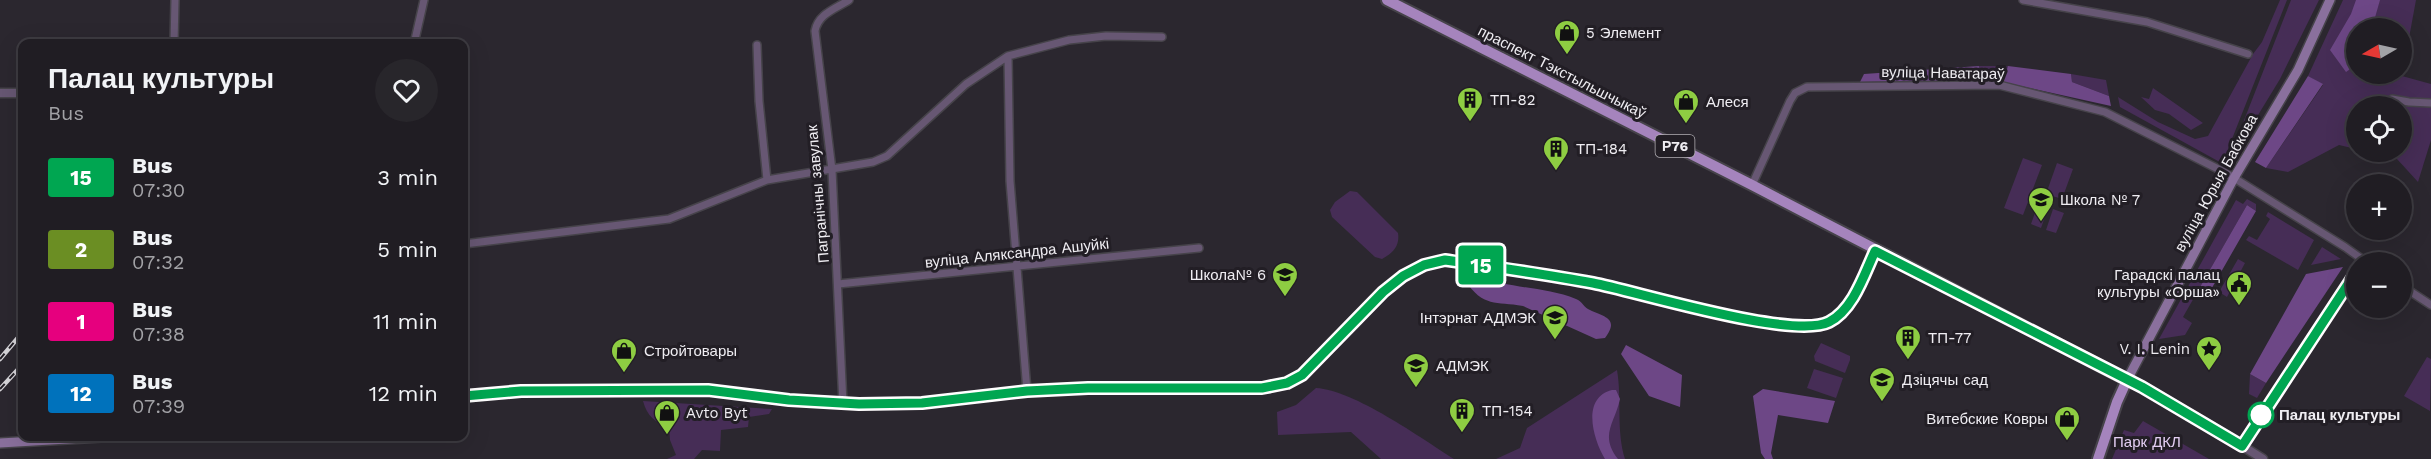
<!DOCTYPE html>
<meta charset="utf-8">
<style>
:root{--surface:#201d23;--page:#28262b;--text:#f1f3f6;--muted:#a2a2a6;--line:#3d3b41}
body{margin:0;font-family:"Work Sans",sans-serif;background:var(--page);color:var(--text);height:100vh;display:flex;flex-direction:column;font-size:22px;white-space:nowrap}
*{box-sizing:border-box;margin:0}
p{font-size:20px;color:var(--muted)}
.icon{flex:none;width:33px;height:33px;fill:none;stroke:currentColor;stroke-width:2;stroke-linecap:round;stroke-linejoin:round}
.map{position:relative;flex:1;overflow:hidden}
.sheet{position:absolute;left:18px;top:39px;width:450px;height:402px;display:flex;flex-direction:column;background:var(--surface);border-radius:12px;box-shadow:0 6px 24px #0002,0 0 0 2px var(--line)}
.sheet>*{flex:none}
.badge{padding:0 12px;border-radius:4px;font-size:21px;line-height:39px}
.needle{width:39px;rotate:261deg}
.fabs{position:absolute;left:2346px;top:18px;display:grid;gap:12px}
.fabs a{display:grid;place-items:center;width:66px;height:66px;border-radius:50%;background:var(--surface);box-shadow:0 6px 24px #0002,0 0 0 2px var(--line);font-size:30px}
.map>.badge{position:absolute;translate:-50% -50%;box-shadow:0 0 0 3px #fff}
.round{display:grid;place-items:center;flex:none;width:63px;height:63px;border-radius:32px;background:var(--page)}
.headline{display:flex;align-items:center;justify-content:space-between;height:102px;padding:0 30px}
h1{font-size:28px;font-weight:800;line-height:45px}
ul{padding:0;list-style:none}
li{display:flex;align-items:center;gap:18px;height:72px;padding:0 30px}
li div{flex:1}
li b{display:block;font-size:22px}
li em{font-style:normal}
li .badge{min-width:66px;font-weight:700;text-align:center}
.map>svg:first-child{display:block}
.green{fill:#462d56;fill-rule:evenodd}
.forest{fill:#6d4786}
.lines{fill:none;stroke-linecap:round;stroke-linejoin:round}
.minor-casing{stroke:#46434a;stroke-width:10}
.tertiary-casing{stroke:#46434a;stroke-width:11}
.secondary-casing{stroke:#46434a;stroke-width:12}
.primary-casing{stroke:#46434a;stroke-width:14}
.minor{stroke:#675773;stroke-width:7}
.tertiary{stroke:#675773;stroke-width:8}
.secondary{stroke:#8a709d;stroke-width:9}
.primary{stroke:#a584bd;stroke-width:10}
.rail-casing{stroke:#d7d5da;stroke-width:4.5}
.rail{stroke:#221e25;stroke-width:2;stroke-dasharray:7;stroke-linecap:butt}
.line-casing{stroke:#fff;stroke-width:14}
.line{stroke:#00a651;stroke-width:9}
.stop-dot{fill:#fff;stroke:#00a651;stroke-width:3}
.labels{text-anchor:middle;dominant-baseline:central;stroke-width:6;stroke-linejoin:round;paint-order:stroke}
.shield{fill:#221e25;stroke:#b2afb4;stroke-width:1.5}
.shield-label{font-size:14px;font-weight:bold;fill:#efedf2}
.poi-label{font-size:15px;fill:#efedf2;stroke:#221e25;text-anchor:start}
.street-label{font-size:15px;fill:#efedf2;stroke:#221e25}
.stop-label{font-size:15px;font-weight:bold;fill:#efedf2;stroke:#221e25;text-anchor:start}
.park-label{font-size:15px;fill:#e3cef3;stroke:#221e25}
</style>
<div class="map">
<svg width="2431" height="459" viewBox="0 0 2431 459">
<rect width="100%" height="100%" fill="#2b272f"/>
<path class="green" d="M2280,0H2287L2228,149L2232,151L2291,0H2319L2280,79L2227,166L2120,107L2118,97L2158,122L2195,139L2208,136L2253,54L2262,42Z
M2343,0H2416L2402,76L2431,84V99L2407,100L2431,108V140L2418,182L2397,159L2367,152H2402V106H2356V149L2339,145L2288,172L2266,168L2323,85L2308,76ZM2356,28H2402V74H2356Z
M1979,66H2008L2003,82L1978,80Z
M2071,74L2106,80L2109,96L2072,82Z
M2153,88L2203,123L2191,130L2169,114L2155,110L2141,97L2149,99Z
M2023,158L2042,165L2023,215L2004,208Z
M2057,163L2073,169L2062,199L2046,194Z
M1350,191L1357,192L1398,233C1400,246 1393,253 1382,259L1375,257L1332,217L1330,210L1335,202Z
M2247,199L2256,204V211L2247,205L2183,317L2192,323L2185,335L2159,339L2236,200L2243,204Z
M2038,204L2048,208L2041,228L2031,224Z
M2053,209L2064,213L2056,233L2046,230Z
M2268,212L2314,240L2298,270L2246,240L2249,236L2257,240L2270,219L2266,216Z
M2322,247L2341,259L2311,265Z
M2238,259L2245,263L2227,297L2219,292Z
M1821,343L1850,356V360L1845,373L1815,361L1814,356Z
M2427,357L2431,359L2430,411L2404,396Z
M1814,369L1843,378L1836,398L1807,388Z
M1617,370C1622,399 1616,431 1625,459H1496L1520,448L1527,428Z
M2250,374L2266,383L2257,398L2249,394Z
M1316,388C1354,390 1421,438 1454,459H1381L1351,432L1278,435L1277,412L1296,405Z
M643,401L772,409L769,414L749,417L748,427L721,430L720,451L702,450L694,459H667L676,455L670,440L669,426C655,423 647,416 643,401Z
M2143,421L2209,459H2112L2124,430L2134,433Z"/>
<path class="forest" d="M2356,0H2380L2372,28H2356V65L2346,72L2330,50L2351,14Z
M1979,66L1978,80L1860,82L1864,74Z
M2008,66L2071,74L2072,82L2109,96L2111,106L2003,82Z
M2308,76L2323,84L2266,168L2255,162Z
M2247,205L2256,211L2205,300L2196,294Z
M2343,267L2266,383L2250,374L2306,274Z
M1476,275C1508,289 1544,286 1576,299C1582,301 1584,308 1590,310C1604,317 1620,318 1605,338L1596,339L1523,306C1496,301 1483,308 1465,280L1467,276Z
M1626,345L1682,375L1680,407L1649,396L1621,354Z
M1763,389L1835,401L1828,423L1778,415L1771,453L1773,459H1765L1761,453L1753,396Z
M1612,390H1616L1620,399C1615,423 1599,435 1618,459H1605C1593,439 1581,398 1612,390Z"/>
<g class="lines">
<defs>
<path id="minor" d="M2023,0L2147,22L2248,54
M174,44L175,0
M414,44L424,0
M757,45L759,101L767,180
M1008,56L1010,181L1027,391
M2392,99L2409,102L2431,103
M1752,185L1790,101L1795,93L1807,87L1999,85L2105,112L2226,173L2345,247L2366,262
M464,244L669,219L767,180L873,162L887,156L966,84L1008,56L1069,40L1106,36L1162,37
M838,284L1199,248
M2402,286L2431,305
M843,404L832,170L815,31C818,14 835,9 849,0
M2242,446L2356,272"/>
<path id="tertiary" d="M0,93H22
M2127,380L2201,420L2263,459"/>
<path id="secondary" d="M2127,380L2234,178L2298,70L2330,0
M464,396L521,391L708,390L789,400L859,404L922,403L1027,391L1088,388H1262L1287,383L1302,375C1319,357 1337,340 1355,322C1381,295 1405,266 1445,260C1494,267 1544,274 1593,283C1639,292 1793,340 1829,322C1853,309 1864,275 1875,251
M0,443L118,436"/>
<path id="primary" d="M1387,0L1752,185L2127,380L2117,402L2098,459"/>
</defs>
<use href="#minor" class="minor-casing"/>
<use href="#tertiary" class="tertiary-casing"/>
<use href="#secondary" class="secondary-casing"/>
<use href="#primary" class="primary-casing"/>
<use href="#minor" class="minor"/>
<use href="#tertiary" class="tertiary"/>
<use href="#secondary" class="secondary"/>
<use href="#primary" class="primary"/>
<defs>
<path id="rail" d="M0,359L22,333
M0,389L22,365"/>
</defs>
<use href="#rail" class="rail-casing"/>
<use href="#rail" class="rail"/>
</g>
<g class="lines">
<defs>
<path id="line" d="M464,396L521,391L708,390L789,400L859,404L922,403L1027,391L1088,388H1262L1287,383L1302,375L1383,292L1403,276L1424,265L1445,260C1494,267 1544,274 1593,283C1639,292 1793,340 1829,322C1853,310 1864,275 1875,251L2142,387L2242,446L2356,272"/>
</defs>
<use href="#line" class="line-casing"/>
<use href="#line" class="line"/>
</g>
<defs>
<symbol id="shop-pin" viewBox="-11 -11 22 30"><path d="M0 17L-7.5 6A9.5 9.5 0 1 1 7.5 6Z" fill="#8ecd42" stroke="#221e25"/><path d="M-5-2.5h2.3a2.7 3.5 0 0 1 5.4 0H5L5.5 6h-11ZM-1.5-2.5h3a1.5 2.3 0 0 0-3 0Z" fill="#111"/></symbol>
<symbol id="building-pin" viewBox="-11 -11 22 30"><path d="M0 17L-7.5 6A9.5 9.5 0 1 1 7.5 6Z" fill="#8ecd42" stroke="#221e25"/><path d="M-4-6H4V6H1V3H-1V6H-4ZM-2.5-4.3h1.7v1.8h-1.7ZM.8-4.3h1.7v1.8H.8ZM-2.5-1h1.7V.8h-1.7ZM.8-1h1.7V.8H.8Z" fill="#111"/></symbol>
<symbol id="school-pin" viewBox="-11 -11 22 30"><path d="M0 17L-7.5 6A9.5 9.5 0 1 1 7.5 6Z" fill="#8ecd42" stroke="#221e25"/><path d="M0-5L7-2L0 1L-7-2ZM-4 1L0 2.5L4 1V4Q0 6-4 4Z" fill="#111"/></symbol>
<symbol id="civic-pin" viewBox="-11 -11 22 30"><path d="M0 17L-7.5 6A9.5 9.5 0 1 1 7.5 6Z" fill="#8ecd42" stroke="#221e25"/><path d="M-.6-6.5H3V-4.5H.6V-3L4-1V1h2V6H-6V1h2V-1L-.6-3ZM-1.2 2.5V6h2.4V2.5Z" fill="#111"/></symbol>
<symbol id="university-pin" viewBox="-11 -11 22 30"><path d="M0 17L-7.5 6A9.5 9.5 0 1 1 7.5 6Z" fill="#8ecd42" stroke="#221e25"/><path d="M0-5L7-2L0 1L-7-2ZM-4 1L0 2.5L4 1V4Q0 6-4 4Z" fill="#111"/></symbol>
<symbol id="sight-pin" viewBox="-11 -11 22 30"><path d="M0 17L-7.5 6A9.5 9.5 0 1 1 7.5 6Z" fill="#8ecd42" stroke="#221e25"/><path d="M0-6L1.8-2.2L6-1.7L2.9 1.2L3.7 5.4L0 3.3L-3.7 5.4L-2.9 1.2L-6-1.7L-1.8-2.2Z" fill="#111"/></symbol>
</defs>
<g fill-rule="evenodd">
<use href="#shop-pin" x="1552" y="18" width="30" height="40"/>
<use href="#building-pin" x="1455" y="85" width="30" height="40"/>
<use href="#shop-pin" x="1671" y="87" width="30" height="40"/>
<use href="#building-pin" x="1541" y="134" width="30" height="40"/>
<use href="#school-pin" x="2026" y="185" width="30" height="40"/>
<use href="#school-pin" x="1270" y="260" width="30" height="40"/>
<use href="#civic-pin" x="2224" y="269" width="30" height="40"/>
<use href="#university-pin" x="1540" y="303" width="30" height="40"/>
<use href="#building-pin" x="1893" y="323" width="30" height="40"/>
<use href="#sight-pin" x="2194" y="334" width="30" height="40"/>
<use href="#shop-pin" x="609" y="336" width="30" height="40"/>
<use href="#university-pin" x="1401" y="351" width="30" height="40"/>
<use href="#school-pin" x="1867" y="365" width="30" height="40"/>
<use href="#building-pin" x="1447" y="396" width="30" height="40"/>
<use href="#shop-pin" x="652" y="398" width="30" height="40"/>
<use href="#shop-pin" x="2052" y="404" width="30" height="40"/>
</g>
<circle class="stop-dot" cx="2261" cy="415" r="12"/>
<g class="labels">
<rect class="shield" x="1655.5" y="135" width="39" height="22" rx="4.5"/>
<g class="shield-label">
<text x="1675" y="146">Р76</text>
</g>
<g class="poi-label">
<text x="1586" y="33">5 Элемент</text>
<text x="1490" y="100">ТП-82</text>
<text x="1706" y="102">Алеся</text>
<text x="1576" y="149">ТП-184</text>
<text x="2060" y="200">Школа № 7</text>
<text x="1266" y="275" text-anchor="end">Школа№ 6</text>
<text x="2220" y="275" text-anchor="end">Гарадскі палац<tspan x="2220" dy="17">культуры «Орша»</tspan></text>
<text x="1536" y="318" text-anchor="end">Інтэрнат АДМЭК</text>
<text x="1928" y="338">ТП-77</text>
<text x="2190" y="349" text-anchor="end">V. I. Lenin</text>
<text x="644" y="351">Стройтовары</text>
<text x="1436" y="366">АДМЭК</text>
<text x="1902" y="380">Дзіцячы сад</text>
<text x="1482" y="411">ТП-154</text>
<text x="686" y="413">Avto Byt</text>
<text x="2048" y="419" text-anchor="end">Витебские Ковры</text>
</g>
<g class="street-label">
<text transform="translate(1562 72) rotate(27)">праспект Тэкстыльшчыкаў</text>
<text transform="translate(1943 73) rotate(1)">вуліца Наватараў</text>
<text transform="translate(2216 183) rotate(-61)">вуліца Юрыя Бабкова</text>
<text transform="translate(818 194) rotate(-95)">Пагранічны завулак</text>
<text transform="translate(1017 253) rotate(-6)">вуліца Аляксандра Ашуйкі</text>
</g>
<g class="stop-label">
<text x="2279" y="415">Палац культуры</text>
</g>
<g class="park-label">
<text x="2147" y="442">Парк ДКЛ</text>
</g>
</g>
</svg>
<div class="fabs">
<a><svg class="needle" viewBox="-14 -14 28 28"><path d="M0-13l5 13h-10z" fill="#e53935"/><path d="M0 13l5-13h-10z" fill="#a2a2a6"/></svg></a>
<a><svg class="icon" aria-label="locate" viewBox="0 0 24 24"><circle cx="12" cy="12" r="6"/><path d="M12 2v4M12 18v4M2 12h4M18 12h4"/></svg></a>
<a>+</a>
<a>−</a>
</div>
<b class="badge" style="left:1481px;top:265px;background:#00a651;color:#fff">15</b>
<section class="sheet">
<div class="headline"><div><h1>Палац культуры</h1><p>Bus</p></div><a class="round"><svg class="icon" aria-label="heart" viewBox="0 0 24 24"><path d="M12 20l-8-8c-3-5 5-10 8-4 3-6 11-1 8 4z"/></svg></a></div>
<ul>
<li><span class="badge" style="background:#00a651;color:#fff">15</span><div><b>Bus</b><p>07:30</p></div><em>3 min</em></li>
<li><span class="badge" style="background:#6b8e23;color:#fff">2</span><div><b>Bus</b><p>07:32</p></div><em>5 min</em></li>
<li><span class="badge" style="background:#e6007e;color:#fff">1</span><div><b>Bus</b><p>07:38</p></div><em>11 min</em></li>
<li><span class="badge" style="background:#0072bc;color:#fff">12</span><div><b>Bus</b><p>07:39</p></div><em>12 min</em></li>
</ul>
</section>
</div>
